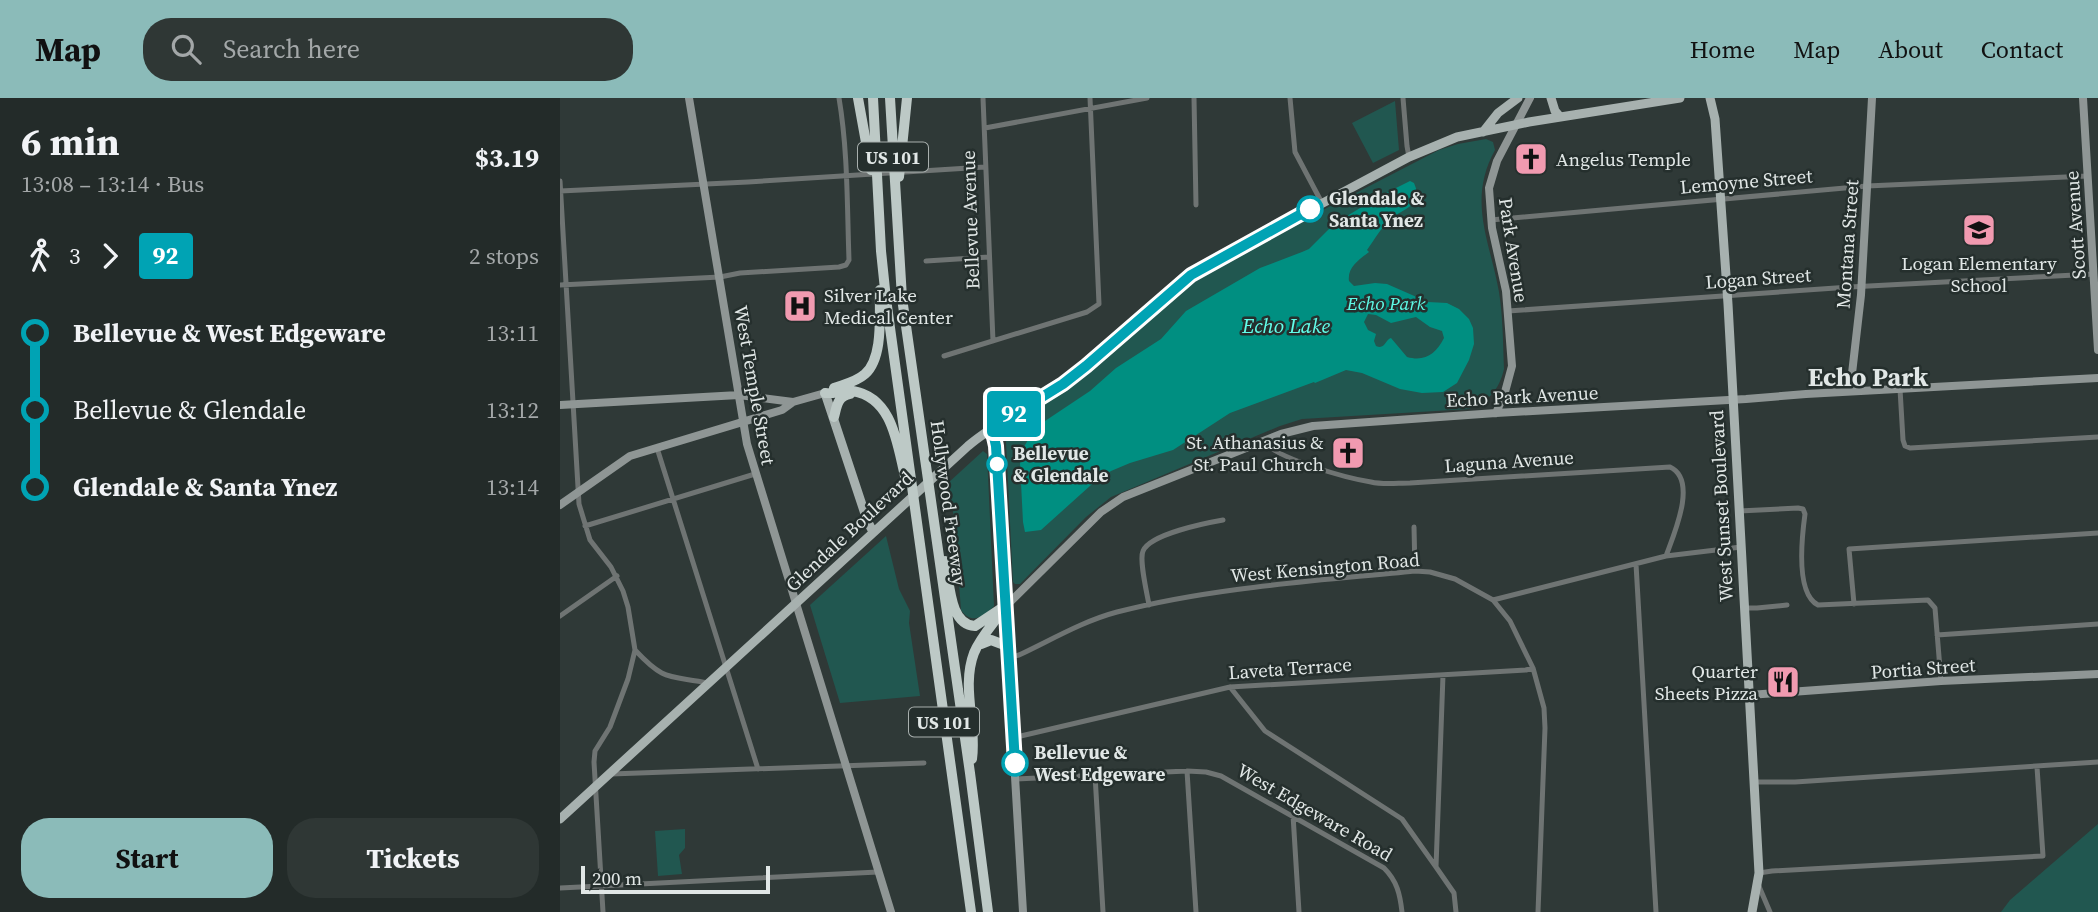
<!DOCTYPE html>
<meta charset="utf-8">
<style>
:root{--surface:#232b29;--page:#2f3735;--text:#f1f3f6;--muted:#a3a7a8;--accent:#8bbbb9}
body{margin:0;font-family:"Source Serif 4",serif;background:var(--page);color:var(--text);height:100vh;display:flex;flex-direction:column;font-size:26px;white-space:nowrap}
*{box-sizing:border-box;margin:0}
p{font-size:23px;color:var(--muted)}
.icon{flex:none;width:38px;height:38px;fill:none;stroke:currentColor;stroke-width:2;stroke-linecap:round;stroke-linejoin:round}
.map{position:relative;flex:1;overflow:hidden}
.drawer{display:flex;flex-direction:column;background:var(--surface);width:560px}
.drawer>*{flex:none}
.badge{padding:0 14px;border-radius:5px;font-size:24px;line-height:46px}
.scale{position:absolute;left:21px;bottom:18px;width:189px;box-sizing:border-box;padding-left:7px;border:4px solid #e1e7e6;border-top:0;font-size:19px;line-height:24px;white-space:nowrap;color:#e1e7e6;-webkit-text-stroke:5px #252f2d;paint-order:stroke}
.map>.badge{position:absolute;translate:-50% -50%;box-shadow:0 0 0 4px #fff}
.legs{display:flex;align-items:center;gap:10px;height:77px;padding:0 21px;font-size:23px}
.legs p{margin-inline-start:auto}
.head{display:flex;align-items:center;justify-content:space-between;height:119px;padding:0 21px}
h1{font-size:38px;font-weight:700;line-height:52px}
.primary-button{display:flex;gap:14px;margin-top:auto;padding:14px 21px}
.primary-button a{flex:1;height:80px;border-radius:28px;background:var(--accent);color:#111;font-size:28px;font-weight:700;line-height:80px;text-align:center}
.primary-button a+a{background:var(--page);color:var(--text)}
ul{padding:0 21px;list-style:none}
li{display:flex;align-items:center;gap:24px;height:77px;font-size:26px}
li i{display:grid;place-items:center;width:10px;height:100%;margin:0 9px;background:currentColor}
li i::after{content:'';width:18px;height:18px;margin:-9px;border:5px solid;border-radius:50%;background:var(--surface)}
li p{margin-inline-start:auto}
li:first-child i{background:linear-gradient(#0000 50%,currentColor 0)}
li:last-child i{background:linear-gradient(currentColor 50%,#0000 0)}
header{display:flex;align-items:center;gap:42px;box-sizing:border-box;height:98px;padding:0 35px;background:var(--accent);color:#111}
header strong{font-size:33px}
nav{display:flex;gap:38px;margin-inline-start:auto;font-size:24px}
.search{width:490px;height:63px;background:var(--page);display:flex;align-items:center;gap:18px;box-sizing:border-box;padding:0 24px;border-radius:28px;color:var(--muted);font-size:26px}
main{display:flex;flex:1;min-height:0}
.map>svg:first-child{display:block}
.green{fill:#215750}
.water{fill:#008f81;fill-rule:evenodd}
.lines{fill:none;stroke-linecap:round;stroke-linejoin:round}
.street{stroke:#6f7473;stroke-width:5}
.secondary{stroke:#8f9695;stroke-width:8}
.primary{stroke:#a7b1af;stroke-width:9}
.highway{stroke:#bdc9c6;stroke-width:10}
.line-1-casing{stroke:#fff;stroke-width:16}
.line-1{stroke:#00a3b4;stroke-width:10}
.stop-1-dot{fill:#fff;stroke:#00a3b4;stroke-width:3.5}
.labels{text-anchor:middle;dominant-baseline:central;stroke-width:5;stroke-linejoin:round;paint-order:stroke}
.shield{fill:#252f2d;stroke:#a9b0ae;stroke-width:2}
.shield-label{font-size:18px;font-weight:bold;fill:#e1e7e6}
.poi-label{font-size:19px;fill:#e1e7e6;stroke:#252f2d;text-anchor:start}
.street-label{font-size:19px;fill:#e1e7e6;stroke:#252f2d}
.stop-label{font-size:19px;font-weight:bold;fill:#e1e7e6;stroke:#252f2d;text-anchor:start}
.park-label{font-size:19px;font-style:italic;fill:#5efbe7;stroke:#252f2d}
.water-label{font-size:21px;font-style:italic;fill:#62feea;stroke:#252f2d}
.district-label{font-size:26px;font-weight:bold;fill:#e1e7e6;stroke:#252f2d}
</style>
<header>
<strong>Map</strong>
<div class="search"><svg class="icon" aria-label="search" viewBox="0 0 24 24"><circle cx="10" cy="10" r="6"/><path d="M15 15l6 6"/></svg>Search here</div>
<nav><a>Home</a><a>Map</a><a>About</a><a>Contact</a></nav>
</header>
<main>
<section class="drawer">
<div class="head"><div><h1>6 min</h1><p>13:08 – 13:14 · Bus</p></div><b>$3.19</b></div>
<div class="legs"><svg class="icon" aria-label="walk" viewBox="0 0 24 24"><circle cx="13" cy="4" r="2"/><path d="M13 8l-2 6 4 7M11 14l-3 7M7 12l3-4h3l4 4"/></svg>3<svg class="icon" aria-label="forward" viewBox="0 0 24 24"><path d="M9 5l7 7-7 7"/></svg><b class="badge" style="background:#00a3b4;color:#fff">92</b><p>2 stops</p></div>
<ul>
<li><i style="color:#00a3b4"></i><b>Bellevue &amp; West Edgeware</b><p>13:11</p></li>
<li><i style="color:#00a3b4"></i><span>Bellevue &amp; Glendale</span><p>13:12</p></li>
<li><i style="color:#00a3b4"></i><b>Glendale &amp; Santa Ynez</b><p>13:14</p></li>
</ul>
<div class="primary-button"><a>Start</a><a>Tickets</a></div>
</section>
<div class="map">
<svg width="1538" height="814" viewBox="0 0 1538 814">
<rect width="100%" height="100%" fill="#2f3937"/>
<path class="green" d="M835,3L839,52L813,65L792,25Z
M926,41L933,44L935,52C907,103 930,143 939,194C943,219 943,246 944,271C939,292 929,303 909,311L742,321L720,328L551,399L526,419L460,486H455L453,484L446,344L447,329L509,289L633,185L651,173L759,114L879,52L898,46Z
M423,353L427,356L434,508C424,519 411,527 401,512L394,420L388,385Z
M326,438L339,491L350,513L349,525L360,598L280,605L250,507Z
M1538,726V814H1441L1450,802Z
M125,731V750L119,757L122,776L98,778L95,733Z"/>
<path class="water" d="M850,83L854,85C856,90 858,95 856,100C853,110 838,114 831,121C821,129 815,141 807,152L809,154C800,161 787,169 789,183L794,188L815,185L827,186L868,204L887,205L899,211L909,221L913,230L914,246L909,262L897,285L883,294L862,295L840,291L802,275L786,272L755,285L754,284L670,315L613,352L570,365L551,373L531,387L481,432L465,434L463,424L460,365L465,347L476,329L530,293L556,270L601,241L626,213L700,170L742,154L749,151L774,126L818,99ZM808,216L816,217L831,225L856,219L870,229L882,233L884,240C876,256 865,264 847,259L831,240C825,242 825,252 816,248L814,243L816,236L808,232L804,224Z"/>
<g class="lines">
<path class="street" d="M423,0L433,243
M634,0L636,107
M730,0L735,54L762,105
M843,0L847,48L849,59
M425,30L587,0
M0,83L19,406L30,442L51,469L63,493L68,509L75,552L68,581L50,629L35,653L34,664L43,814
M0,93L188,84L425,69
M931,122L1307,88L1528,78
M366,163L429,159
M0,187L160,179L180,175L279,169L286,167L289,162C287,108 288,53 279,0
M948,213L1290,189L1534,176
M384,258L527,214L539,206L530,0
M1340,291L1343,342L1345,348L1350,350L1538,339
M702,343C718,361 786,380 811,384C823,387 837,385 850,385L1110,369C1138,382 1114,436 1106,458
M97,350L198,671
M1179,413L1238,410L1243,411L1245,416C1242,438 1235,495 1258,507L1368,502L1375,510L1381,583
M25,428L195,376
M854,429L855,473
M1076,466L1096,814
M933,502L1106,458L1181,449
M1294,506L1289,451L1538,435
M589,507C587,495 579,462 583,453C590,436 646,425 663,422
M1184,510H1197L1227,507
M0,518L57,478
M1377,537L1538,526
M75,552C105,584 108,577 148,585
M447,560L459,557C491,542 523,523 557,514C653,489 757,483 855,473L870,474L895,481L933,502L950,523L973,570L984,610L985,630L978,814
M883,577L876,769L894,795L896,814
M670,589L705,633L842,721L876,769
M452,640L670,589L966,572L973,570
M627,673L636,814
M51,676L364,665
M535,677L543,814
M456,681L627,673L646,674L661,678L824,770C837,783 840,796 842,814
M1195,684H1235L1538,664
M733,717L739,814
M1199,775L1212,773L1483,758L1477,669
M1198,786L1210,814
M0,790L318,774"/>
<path class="secondary" d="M129,0L187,346L331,814
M1523,0L1538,252
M1290,293L1301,197L1312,0
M0,307L179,297L233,304
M936,315L945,294L952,268L946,193L932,130L929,90L937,63L970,0
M0,407L70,358L222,312L233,304L265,295
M1189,597L1381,583L1538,576
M463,814L445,509L541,414L563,399L721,336L753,328L936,315L1186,301L1246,296L1538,280"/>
<path class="primary" d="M991,0L995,13L1000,19
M1150,0L1155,21L1168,206L1199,775L1192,814
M923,34L938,15L958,0
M265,295L307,422L313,434
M432,330L436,348L445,509
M0,721L408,348C437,323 473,308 503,286C548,253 589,213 631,177L645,168L849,59L897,39L969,24L1120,0"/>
<path class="highway" d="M298,0L311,72
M313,0L321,153L326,201L411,814
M330,0L342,200L410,675L428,814
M339,79L347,0
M274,290C285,286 296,284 305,276C324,259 319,216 320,192
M265,295C275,296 283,292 293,293C333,300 337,346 345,378
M274,319C277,308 277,299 290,296
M385,463C390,484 389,527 415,528L442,510
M421,546L431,542L447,548
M412,661C417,626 401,589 414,555C421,538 435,524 445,509"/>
</g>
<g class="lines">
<defs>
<path id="line-1" d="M455,665L436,348L432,330L503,286L526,268L631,177L750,111"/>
</defs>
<use href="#line-1" class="line-1-casing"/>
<use href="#line-1" class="line-1"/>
</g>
<defs>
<symbol id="church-square" viewBox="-11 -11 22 22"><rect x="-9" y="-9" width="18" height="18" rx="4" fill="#f19ab0" stroke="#252f2d"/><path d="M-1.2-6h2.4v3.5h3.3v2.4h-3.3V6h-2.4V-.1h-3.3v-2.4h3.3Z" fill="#111"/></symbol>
<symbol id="school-square" viewBox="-11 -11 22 22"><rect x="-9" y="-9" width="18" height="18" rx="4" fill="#f19ab0" stroke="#252f2d"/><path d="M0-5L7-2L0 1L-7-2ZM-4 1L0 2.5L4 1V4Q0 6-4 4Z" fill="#111"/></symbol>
<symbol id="hospital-square" viewBox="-11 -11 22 22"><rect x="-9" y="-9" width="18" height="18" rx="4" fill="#f19ab0" stroke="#252f2d"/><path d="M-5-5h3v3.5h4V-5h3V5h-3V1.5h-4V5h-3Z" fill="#111"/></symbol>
<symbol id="restaurant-square" viewBox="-11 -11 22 22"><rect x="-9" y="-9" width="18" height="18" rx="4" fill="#f19ab0" stroke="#252f2d"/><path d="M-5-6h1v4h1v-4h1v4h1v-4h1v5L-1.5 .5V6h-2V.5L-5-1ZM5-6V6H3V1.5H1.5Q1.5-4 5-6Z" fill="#111"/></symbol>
</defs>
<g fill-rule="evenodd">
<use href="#church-square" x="952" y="42" width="38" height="38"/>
<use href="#school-square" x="1400" y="113" width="38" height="38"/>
<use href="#hospital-square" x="221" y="189" width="38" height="38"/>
<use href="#church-square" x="769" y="336" width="38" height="38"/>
<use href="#restaurant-square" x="1204" y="565" width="38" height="38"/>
</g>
<g class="stop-1-dot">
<circle cx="750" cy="111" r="12"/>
<circle cx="437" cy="366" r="9"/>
<circle cx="455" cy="665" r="12"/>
</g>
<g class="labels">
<g class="shield">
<rect x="298" y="44.5" width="70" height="29" rx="5"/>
<rect x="349" y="609.5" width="70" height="29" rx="5"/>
</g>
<g class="shield-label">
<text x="333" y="59">US 101</text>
<text x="384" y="624">US 101</text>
</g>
<g class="poi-label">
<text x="996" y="61">Angelus Temple</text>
<text x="1419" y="165" text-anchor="middle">Logan Elementary<tspan x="1419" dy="22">School</tspan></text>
<text x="264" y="197">Silver Lake<tspan x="264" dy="22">Medical Center</tspan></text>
<text x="764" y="344" text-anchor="end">St. Athanasius &amp;<tspan x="764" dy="22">St. Paul Church</tspan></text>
<text x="1198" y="573" text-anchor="end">Quarter<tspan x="1198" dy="22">Sheets Pizza</tspan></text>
</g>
<g class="street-label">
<text transform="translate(1186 83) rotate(-5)">Lemoyne Street</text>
<text transform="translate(410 122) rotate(-92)">Bellevue Avenue</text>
<text transform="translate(1515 127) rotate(-94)">Scott Avenue</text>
<text transform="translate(1287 146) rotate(-86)">Montana Street</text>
<text transform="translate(954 152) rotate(81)">Park Avenue</text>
<text transform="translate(1198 180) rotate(-4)">Logan Street</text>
<text transform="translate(195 287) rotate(80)">West Temple Street</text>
<text transform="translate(962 298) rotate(-3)">Echo Park Avenue</text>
<text transform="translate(949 363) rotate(-4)">Laguna Avenue</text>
<text transform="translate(389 405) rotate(82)">Hollywood Freeway</text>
<text transform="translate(1161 408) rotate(-93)">West Sunset Boulevard</text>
<text transform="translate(289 433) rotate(-43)">Glendale Boulevard</text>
<text transform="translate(765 469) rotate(-5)">West Kensington Road</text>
<text transform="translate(730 570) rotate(-4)">Laveta Terrace</text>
<text transform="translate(1363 570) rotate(-4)">Portia Street</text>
<text transform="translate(755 714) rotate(30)">West Edgeware Road</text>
</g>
<g class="stop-label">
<text x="769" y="100">Glendale &amp;<tspan x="769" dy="22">Santa Ynez</tspan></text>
<text x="453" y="355">Bellevue<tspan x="453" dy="22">&amp; Glendale</tspan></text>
<text x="474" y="654">Bellevue &amp;<tspan x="474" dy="22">West Edgeware</tspan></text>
</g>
<g class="park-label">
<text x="826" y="205">Echo Park</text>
</g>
<g class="water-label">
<text x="726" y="227">Echo Lake</text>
</g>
<g class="district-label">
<text x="1308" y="279">Echo Park</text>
</g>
</g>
</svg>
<div class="scale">200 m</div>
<b class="badge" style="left:454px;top:316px;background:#00a3b4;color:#fff">92</b>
</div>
</main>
